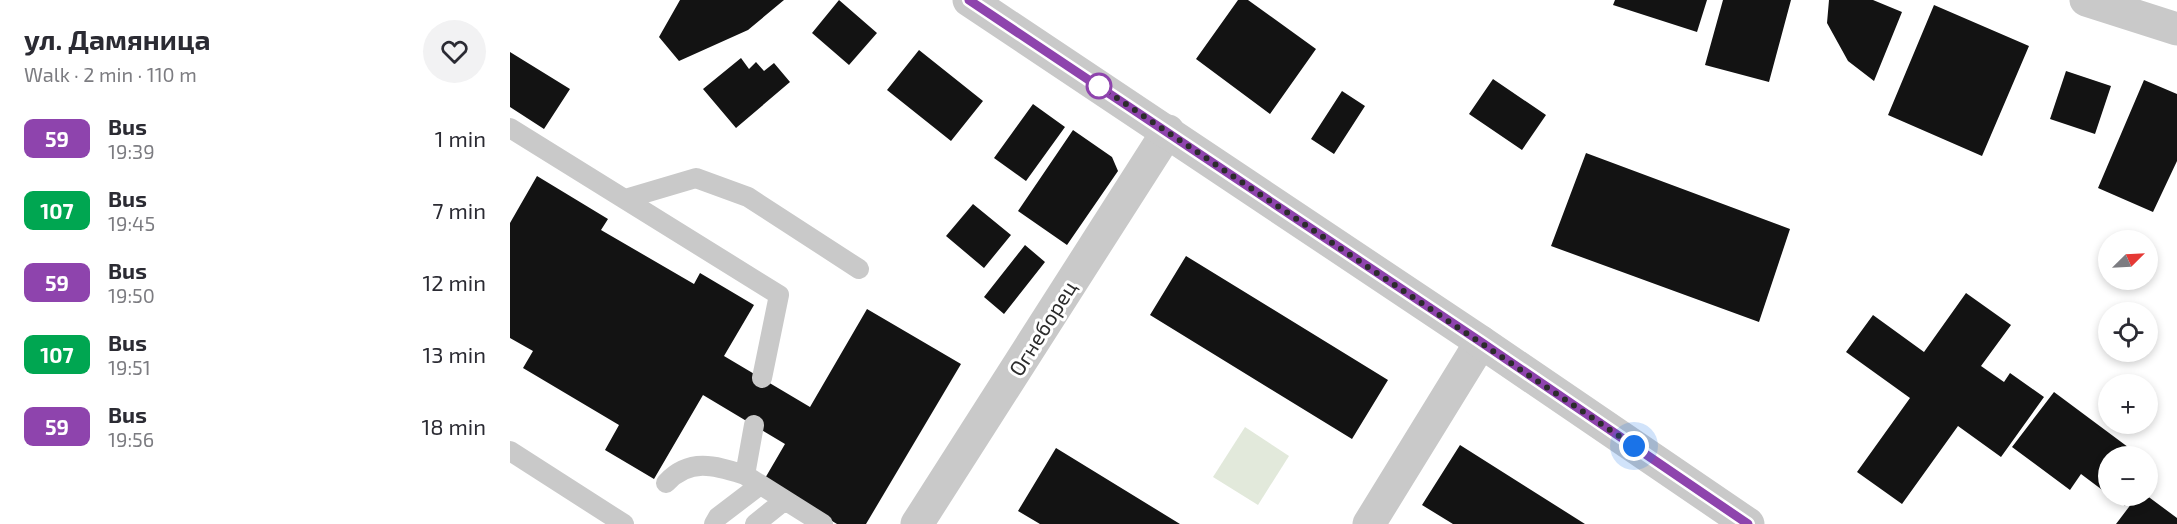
<!DOCTYPE html>
<meta charset="utf-8">
<style>
:root{--surface:#fff;--page:#f2f2f3;--text:#2b2b33;--muted:#7c7c81}
body{margin:0;font-family:"Exo 2",sans-serif;background:var(--page);color:var(--text);height:100vh;display:flex;flex-direction:column;font-size:22px;white-space:nowrap}
*{box-sizing:border-box;margin:0}
p{font-size:20px;color:var(--muted)}
.icon{flex:none;width:33px;height:33px;fill:none;stroke:currentColor;stroke-width:2;stroke-linecap:round;stroke-linejoin:round}
.map{position:relative;flex:1;overflow:hidden}
.panel{display:flex;flex-direction:column;background:var(--surface);width:510px}
.panel>*{flex:none}
.badge{padding:0 12px;border-radius:9px;font-size:21px;line-height:39px}
.needle{width:39px;rotate:66deg}
.fabs{position:absolute;left:1588px;top:230px;display:grid;gap:12px}
.fabs a{display:grid;place-items:center;width:60px;height:60px;border-radius:50%;background:var(--surface);box-shadow:0 3px 9px #0003;font-size:30px}
.you{position:absolute;width:30px;height:30px;margin:-15px;border:4px solid #fff;border-radius:50%;background:#1a73e8;box-shadow:0 0 0 9px #1a73e833}
.map>.badge{position:absolute;translate:-50% -50%;box-shadow:0 0 0 3px #fff}
.round{display:grid;place-items:center;flex:none;width:63px;height:63px;border-radius:32px;background:var(--page)}
.overview{display:flex;align-items:center;justify-content:space-between;height:102px;padding:0 24px}
h1{font-size:28px;font-weight:700;line-height:45px}
ul{padding:0;list-style:none}
li{display:flex;align-items:center;gap:18px;height:72px;padding:0 24px}
li div{flex:1}
li b{display:block;font-size:22px}
li em{font-style:normal}
li .badge{min-width:66px;font-weight:700;text-align:center}
main{display:flex;flex:1;min-height:0}
.map>svg:first-child{display:block}
.green{fill:#e2e9db}
.building{fill:#131313}
.lines{fill:none;stroke-linecap:round;stroke-linejoin:round}
.service{stroke:#c9c9c9;stroke-width:20}
.minor{stroke:#c9c9c9;stroke-width:33}
.tertiary{stroke:#c9c9c9;stroke-width:33}
.line-casing{stroke:#fff;stroke-width:14}
.line{stroke:#8e44ad;stroke-width:9}
.walk{stroke:#2c2c2c;stroke-width:6;stroke-dasharray:0 10.8}
.stop-dot{fill:#fff;stroke:#8e44ad;stroke-width:3}
.labels{text-anchor:middle;dominant-baseline:central;stroke-width:6;stroke-linejoin:round;paint-order:stroke}
.street-label{font-size:21px;fill:#2c2c2c;stroke:#fff}
</style>
<main>
<section class="panel">
<div class="overview"><div><h1>ул. Дамяница</h1><p>Walk · 2 min · 110 m</p></div><a class="round"><svg class="icon" aria-label="heart" viewBox="0 0 24 24"><path d="M12 20l-8-8c-3-5 5-10 8-4 3-6 11-1 8 4z"/></svg></a></div>
<ul>
<li><span class="badge" style="background:#8e44ad;color:#fff">59</span><div><b>Bus</b><p>19:39</p></div><em>1 min</em></li>
<li><span class="badge" style="background:#00a651;color:#fff">107</span><div><b>Bus</b><p>19:45</p></div><em>7 min</em></li>
<li><span class="badge" style="background:#8e44ad;color:#fff">59</span><div><b>Bus</b><p>19:50</p></div><em>12 min</em></li>
<li><span class="badge" style="background:#00a651;color:#fff">107</span><div><b>Bus</b><p>19:51</p></div><em>13 min</em></li>
<li><span class="badge" style="background:#8e44ad;color:#fff">59</span><div><b>Bus</b><p>19:56</p></div><em>18 min</em></li>
</ul>
</section>
<div class="map">
<svg width="1667" height="524" viewBox="0 0 1667 524">
<rect width="100%" height="100%" fill="#fff"/>
<path class="green" d="M735,427L779,456L748,505L703,477Z"/>
<path class="building" d="M170,0H274L238,30L169,61L149,37Z
M329,0L367,33L339,65L302,33Z
M728,0H738L806,49L760,114L686,59Z
M1105,0H1197L1187,32L1103,5Z
M1213,0H1281L1259,82L1195,65Z
M1319,0H1363L1392,12L1364,81L1338,61L1317,23Z
M1424,5L1519,46L1472,156L1378,115Z
M409,50L473,101L441,141L377,90Z
M0,52L60,89L34,129L0,107Z
M231,58L239,69L246,62L254,71L264,63L280,82L226,128L193,89Z
M1556,71L1601,86L1585,134L1540,119Z
M983,79L1036,115L1012,150L959,114Z
M1634,80L1667,94V161L1643,212L1588,188Z
M832,91L855,106L824,154L801,139Z
M523,104L555,127L516,181L484,158Z
M563,130L602,157L608,171L557,245L508,211Z
M1076,153L1280,229L1249,322L1041,246Z
M27,176L98,219L91,230L184,284L190,273L244,305L214,356L300,407L357,309L451,364L356,524H327L254,480L275,444L193,395L144,479L95,450L109,425L13,368L23,351L0,338V223Z
M463,204L501,235L474,268L436,236Z
M515,245L535,262L494,314L474,297Z
M676,256L878,380L842,439L640,315Z
M1456,293L1501,325L1471,366L1494,382L1500,373L1534,397L1491,457L1448,426L1392,504L1347,472L1400,398L1336,352L1363,315L1414,352Z
M1544,392L1630,456H1599V495L1571,474L1560,490L1502,447Z
M950,445L1075,524H943L912,505Z
M546,448L670,524H530L508,511Z
M1638,462L1644,466L1638,474Z
M1600,495H1623L1615,506Z
M1628,495H1636L1667,518V524H1606Z"/>
<g class="lines">
<path class="service" d="M0,128L269,295L252,378
M115,199L186,178L238,197L349,269
M244,425L235,475L313,524
M0,451L114,524
M156,483C180,457 206,466 235,475
M204,524L208,517L250,485
M245,524L275,500"/>
<path class="minor" d="M1576,0L1667,29
M407,524L658,131
M859,524L971,342"/>
<path class="tertiary" d="M459,0L971,342L1238,524"/>
</g>
<g class="lines">
<defs>
<path id="line" d="M459,0L971,342L1238,524"/>
</defs>
<use href="#line" class="line-casing"/>
<use href="#line" class="line"/>
<path class="walk" d="M589,86L1124,446"/>
</g>
<circle class="stop-dot" cx="589" cy="86" r="12"/>
<g class="labels">
<g class="street-label">
<text transform="translate(532 328) rotate(-58)">Огнеборец</text>
</g>
</g>
</svg>
<div class="fabs">
<a><svg class="needle" viewBox="-14 -14 28 28"><path d="M0-13l5 13h-10z" fill="#e53935"/><path d="M0 13l5-13h-10z" fill="#7c7c81"/></svg></a>
<a><svg class="icon" aria-label="locate" viewBox="0 0 24 24"><circle cx="12" cy="12" r="6"/><path d="M12 2v4M12 18v4M2 12h4M18 12h4"/></svg></a>
<a>+</a>
<a>−</a>
</div>
<div class="you" style="left:1124px;top:446px"></div>
</div>
</main>
